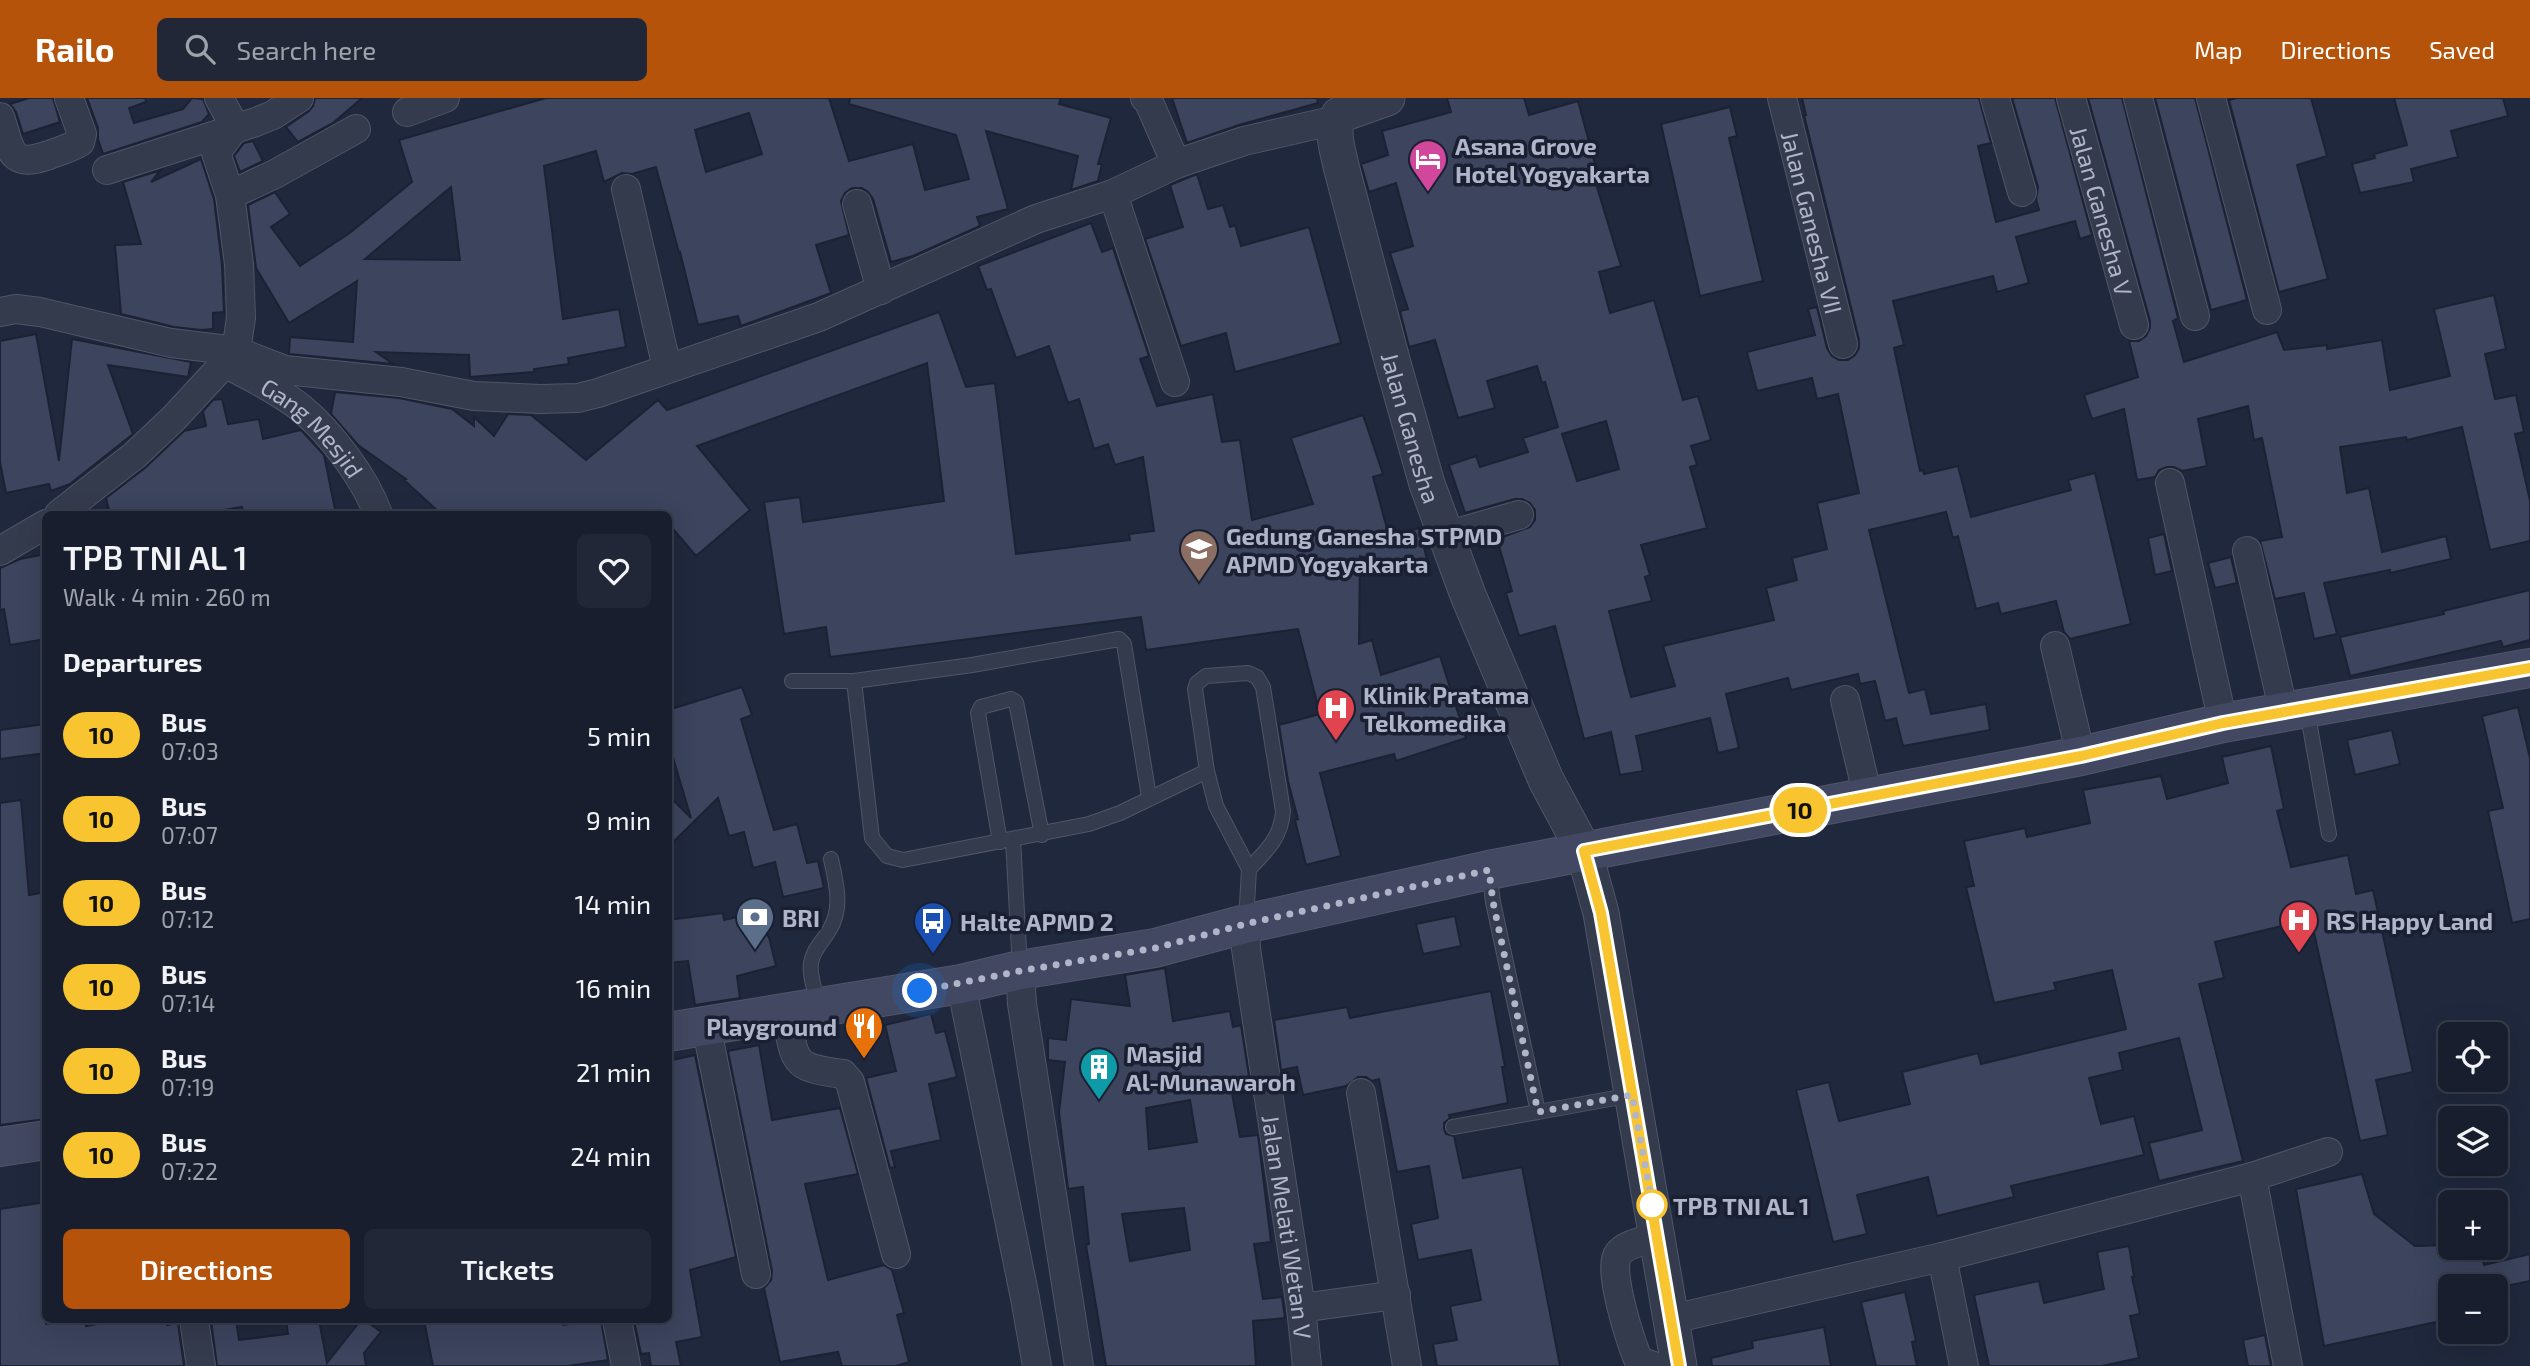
<!DOCTYPE html>
<meta charset="utf-8">
<style>
:root{--surface:#181e2e;--page:#212736;--text:#f1f3f6;--muted:#9fa2aa;--line:#363c4a;--accent:#b45309}
body{margin:0;font-family:"Exo 2",sans-serif;background:var(--page);color:var(--text);height:100vh;display:flex;flex-direction:column;font-size:26px;white-space:nowrap}
*{box-sizing:border-box;margin:0}
p{font-size:23px;color:var(--muted)}
.icon{flex:none;width:38px;height:38px;fill:none;stroke:currentColor;stroke-width:2;stroke-linecap:round;stroke-linejoin:round}
.map{position:relative;flex:1;overflow:hidden}
.side{position:absolute;left:42px;top:413px;width:630px;height:812px;display:flex;flex-direction:column;background:var(--surface);border-radius:10px;box-shadow:0 7px 28px #0002,0 0 0 2px var(--line)}
.side>*{flex:none}
.badge{padding:0 14px;border-radius:23px;font-size:24px;line-height:46px}
.controls{position:absolute;left:2438px;top:924px;display:grid;gap:14px}
.controls a{display:grid;place-items:center;width:70px;height:70px;border-radius:10px;background:var(--surface);box-shadow:0 7px 28px #0002,0 0 0 2px var(--line);font-size:35px}
.you{position:absolute;width:35px;height:35px;margin:-18px;border:5px solid #fff;border-radius:50%;background:#1a73e8;box-shadow:0 0 0 10px #1a73e833}
.map>.badge{position:absolute;translate:-50% -50%;box-shadow:0 0 0 4px #fff}
h2{padding:0 21px;font-size:26px;line-height:63px}
.round{display:grid;place-items:center;flex:none;width:74px;height:74px;border-radius:10px;background:var(--page)}
.overview{display:flex;align-items:center;justify-content:space-between;height:119px;padding:0 21px}
h1{font-size:33px;font-weight:600;line-height:52px}
.button{display:flex;gap:14px;margin-top:auto;padding:14px 21px}
.button a{flex:1;height:80px;border-radius:10px;background:var(--accent);color:#fff;font-size:28px;font-weight:600;line-height:80px;text-align:center}
.button a+a{background:var(--page);color:var(--text)}
ul{padding:0;list-style:none}
li{display:flex;align-items:center;gap:21px;height:84px;padding:0 21px}
li div{flex:1}
li b{display:block;font-size:26px}
li em{font-style:normal}
li .badge{min-width:77px;font-weight:700;text-align:center}
header{display:flex;align-items:center;gap:42px;box-sizing:border-box;height:98px;padding:0 35px;background:var(--accent);color:#fff}
header strong{font-size:33px}
nav{display:flex;gap:38px;margin-inline-start:auto;font-size:24px}
.search{width:490px;height:63px;background:var(--page);display:flex;align-items:center;gap:18px;box-sizing:border-box;padding:0 24px;border-radius:10px;color:var(--muted);font-size:26px}
.map>svg:first-child{display:block}
.building{fill:#3c445e;stroke:#1c2234;stroke-width:2;fill-rule:evenodd}
.lines{fill:none;stroke-linecap:round;stroke-linejoin:round}
.service-casing{stroke:#505568;stroke-width:16}
.minor-casing{stroke:#505568;stroke-width:30}
.tertiary-casing{stroke:#505568;stroke-width:37}
.secondary-casing{stroke:#505568;stroke-width:40}
.service{stroke:#343b4d;stroke-width:14}
.minor{stroke:#343b4d;stroke-width:28}
.tertiary{stroke:#343b4d;stroke-width:35}
.secondary{stroke:#424861;stroke-width:38}
.line-casing{stroke:#fff;stroke-width:16}
.line{stroke:#f8c530;stroke-width:10}
.walk{stroke:#b0b5c9;stroke-width:7;stroke-dasharray:0 12.6}
.stop-dot{fill:#fff;stroke:#f8c530;stroke-width:3.5}
.labels{text-anchor:middle;dominant-baseline:central;stroke-width:7;stroke-linejoin:round;paint-order:stroke}
.poi-label{font-size:24px;font-weight:bold;fill:#b0b5c9;stroke:#1a2032;text-anchor:start}
.street-label{font-size:24px;fill:#b0b5c9;stroke:#1a2032}
.stop-label{font-size:24px;font-weight:bold;fill:#b0b5c9;stroke:#1a2032;text-anchor:start}
</style>
<header>
<strong>Railo</strong>
<div class="search"><svg class="icon" aria-label="search" viewBox="0 0 24 24"><circle cx="10" cy="10" r="6"/><path d="M15 15l6 6"/></svg>Search here</div>
<nav><a>Map</a><a>Directions</a><a>Saved</a></nav>
</header>
<div class="map">
<svg width="2530" height="1268" viewBox="0 0 2530 1268">
<rect width="100%" height="100%" fill="#20283d"/>
<path class="building" d="M29,0H53L60,24L23,36L16,14L10,6Z
M87,0H145L146,4L129,10L134,25L183,11L192,0L203,1L209,16L202,24L103,56L98,41V30Z
M315,0H362L333,25L298,44L286,29L309,13L313,8Z
M546,0H829L849,63L913,46L925,92L969,81L956,37L849,6L850,0H1061L1059,6L1111,20L1098,66H1102L1098,83L1071,92L1078,58L986,33L1008,111L977,119L980,128L913,158L891,164L873,101L868,94L862,90H852L845,95L841,103L849,137L816,147L831,195L741,228L738,218L698,227L680,154L679,155L656,69L632,76L622,75L604,84L596,53L544,68L563,221L619,211L626,249L568,260L569,266L534,271V274L470,279L469,257L376,254L393,266L289,256L290,239L353,244L357,183L289,225L256,170L248,107L275,94L290,116L271,129L300,168L351,134L412,84L399,42ZM749,15L762,56L706,74L695,32ZM451,89L460,162L365,161Z
M1172,0H1317L1318,5L1239,27L1187,45Z
M1447,0H1524L1529,17L1578,3L1601,88L1597,89L1621,168L1599,174L1610,215L1654,202L1683,302L1698,298L1711,342L1691,348L1697,367L1690,369L1707,430L1641,447L1650,477L1645,479L1652,503L1609,513L1631,599L1675,588L1663,548L1774,522L1766,490L1797,482L1792,460L1827,451L1817,405L1859,395L1838,296L1817,301L1812,280L1757,293L1747,254L1815,237L1808,211L1817,209L1827,250L1832,258L1839,262H1848L1855,257L1859,250V242L1804,17H1806L1802,0H1979L1991,45L1978,48L1996,124L2039,112L2036,101L2038,89L2012,0H2055L2092,137L2080,141L2075,123L2016,139L2029,185L1997,194L1993,178L1893,203L1904,247L1894,250L1920,373L1923,372L1924,376L1958,368L1971,419L2071,392L2068,382L2095,375L2131,526L2070,541L2064,534L2056,503L2001,516L1998,505L1976,511L1958,438L1953,440L1946,414L1869,432L1909,595L1925,591L1931,616L1986,606L1990,632L1903,648L1896,620L1885,623L1875,583L1860,586L1858,576L1791,592L1788,580L1726,596L1739,650L1718,655L1710,620L1636,638L1643,673L1620,677L1611,634L1584,641L1555,528L1519,538L1506,495L1512,493L1497,441L1530,429L1535,422V412L1530,405L1522,401H1515L1465,415L1449,367L1476,358L1480,369L1528,354L1523,340L1558,329L1545,284L1542,285L1537,268L1487,283L1495,310L1458,320L1435,242L1409,249L1400,213L1408,211L1390,155L1413,148L1396,85L1369,94L1361,66L1388,57L1382,33L1451,14ZM1606,323L1619,371L1577,383L1562,336Z
M2088,0H2122L2178,220L2173,223L2184,264L2277,234L2284,252L2327,247V251L2382,242L2390,292L2450,278L2434,211L2494,197L2506,251L2485,256L2495,301L2516,297L2524,334L2515,336L2530,403V443L2490,452L2462,329L2407,342L2406,339L2340,349L2347,395L2369,390L2382,454L2446,438L2451,461L2390,475V472L2324,485L2337,536L2314,541L2304,495L2275,501L2260,443L2282,439L2262,340L2254,342L2248,308L2198,321L2207,368L2182,373L2174,369H2167L2159,372L2155,379L2137,382L2124,311L2092,321L2084,297L2138,279L2129,243H2139L2146,238L2150,230V223Z
M2155,0H2195L2247,202L2211,212Z
M2237,0H2311L2327,58L2297,67L2328,181L2279,194L2229,2Z
M2394,0H2503L2508,18L2451,33L2458,59L2411,71L2414,84L2360,95L2352,66L2375,60L2374,56L2407,47Z
M1730,9L1737,38L1729,40L1763,183L1700,198L1661,26Z
M253,43L263,63L240,74L234,58L244,45Z
M201,61L214,101L222,167L224,214L213,215V231L201,232L174,229L121,216L115,147L141,146L123,84L161,72L151,84Z
M1197,76L1208,111L1223,107L1230,129L1235,127L1241,148L1309,129L1341,245L1235,274L1226,235L1181,248L1145,141L1183,129L1170,87Z
M1091,125L1102,154L1113,150L1149,258L1140,261L1157,308L1213,296L1222,344L1240,342L1252,422L1313,406L1291,340L1363,317L1383,376L1373,379L1389,438L1419,430L1431,477L1360,458L1359,546L1372,542L1381,577L1440,558L1466,640L1396,663L1394,656L1320,675L1341,758L1306,767L1295,722L1298,721L1288,683L1279,627L1320,616L1298,531L1146,552L1141,519L830,559L826,529L784,536L764,404L800,399L803,424L944,403L927,265L697,348L750,412L696,458L668,425V416H441L404,382L406,381L358,347L331,316L335,294L399,300L452,311L474,328V319L494,338L508,316L531,317L586,362L658,302L667,312L939,214L966,289L995,285L1016,456L1130,442L1129,436L1154,433L1143,359L1115,367L1108,346L1094,351L1079,301L1068,305L1049,248L1016,260L991,191L987,192L978,168Z
M36,236L59,363L72,241L191,264L188,279L108,267L133,336L70,386L51,393L49,386L6,395L0,364V243Z
M222,301L228,326L259,321L263,341L301,332L324,357L336,416H244L242,409L200,416H110L106,400L145,370L184,333L206,328L203,313L213,302Z
M2164,436L2172,473L2155,477L2148,440Z
M46,456V541L10,547L4,511L0,512V470L20,461Z
M2231,459L2237,485L2215,490L2208,465Z
M2530,492V542L2503,549L2501,543L2350,578L2340,539L2444,516L2443,513Z
M742,589L752,617L741,621L774,732L797,726L807,765L818,763L824,790L783,799L775,764L753,770L744,734L729,738L718,700L668,749V697L691,720L668,643V612Z
M2518,609L2530,660V821L2512,825L2488,713L2503,710L2482,618Z
M46,626V655L0,661V632Z
M2392,632L2400,666L2355,677L2347,642Z
M2271,648L2284,711L2277,713L2291,769L2348,757L2356,796L2373,792L2413,974L2376,982L2388,1037L2360,1043L2311,821L2215,844L2224,880L2199,886L2243,1063L2159,1083L2149,1045L2202,1032L2179,940L2119,955L2123,972L2089,980L2101,1026L2134,1018L2144,1057L2011,1088L2014,1099L1937,1118L1928,1079L1857,1097L1867,1136L1833,1144L1796,992L1829,984L1839,1023L1910,1006L1902,974L1978,955L1981,966L2126,931L2112,872L2054,885L2056,892L1994,905L1966,789L1974,788L1964,743L2025,730L2027,739L2090,725L2083,692L2161,678L2167,701L2228,685L2222,659Z
M21,702L29,797L46,794V1021L0,1027V705Z
M723,815L724,822L750,816L769,839L776,868L737,878L740,900L695,907L688,863L668,865V822Z
M1455,818L1461,848L1423,856L1416,826Z
M1165,870L1173,923L1230,913L1233,929L1241,927L1249,978L1241,980L1243,994L1232,995L1240,1039L1258,1037L1271,1144L1254,1146L1263,1201L1282,1199L1285,1220L1253,1223L1256,1268H1106L1086,1147L1089,1146L1083,1089L1068,1091L1059,1014L1065,964L1048,962V940L1066,942L1071,901L1130,908L1125,877ZM1190,1002L1197,1044L1149,1051L1146,1010ZM1184,1110L1190,1152L1130,1163L1122,1116Z
M1491,893L1505,969H1502L1508,1005L1449,1017L1450,1020L1444,1025V1031L1446,1036L1454,1038L1463,1080L1522,1069L1560,1268H1437L1433,1246L1457,1242L1450,1208L1481,1202L1471,1152L1418,1162L1411,1126L1438,1120L1429,1068L1397,1074L1379,981L1372,983L1366,979H1358L1346,988L1303,997L1297,969L1281,972L1274,922L1347,909L1350,920Z
M931,916L936,935L945,933L957,979L929,986L941,1042L891,1053L895,1069L890,1070L866,980L896,973L885,927Z
M759,947L772,1022L840,1010L858,1076L805,1086L828,1182L884,1167L892,1172L904,1215L897,1217L909,1264L896,1268H842L838,1254L780,1264L764,1190L771,1182L772,1173L728,953Z
M695,957L736,1159L690,1172L702,1239L676,1244L681,1268H651L649,1255L641,1256L634,1222H668V963Z
M2362,1076L2374,1116L2415,1148L2450,1147V1158L2480,1150L2484,1167L2530,1156V1183L2506,1188H2450V1221L2324,1248L2296,1091Z
M46,1104V1226L85,1222L86,1228L118,1222H166L167,1227L178,1225L184,1268H0V1111Z
M2129,1148L2134,1179H2132L2140,1216L2130,1218L2139,1260L2102,1268H1989L1974,1197L2039,1183L2044,1205L2104,1191L2097,1154Z
M1905,1194L1916,1243L1912,1244L1917,1268H1876L1861,1204Z
M211,1222H236L239,1242L288,1236L286,1222H319L327,1265L361,1222H365L381,1234L364,1255L366,1268H217Z
M424,1222H562L563,1227L601,1222L608,1262L568,1268H433Z
M1824,1229L1831,1268H1712L1711,1260L1753,1250L1752,1243Z
M2265,1237L2271,1268H2248L2243,1242Z"/>
<g class="lines">
<defs>
<path id="service" d="M792,583H854L972,567L1119,541L1124,546L1149,699
M854,583L872,740L887,758L903,762L1089,726L1120,715L1207,673
M2307,612L2329,736
M1013,741L1020,871
M1000,744L978,615L981,609L1011,601L1016,604L1042,737
M1489,773L1493,804L1538,1014L1632,997
M1246,824L1249,771L1216,708L1207,673L1195,591L1197,585L1206,578L1248,575L1257,579L1263,589L1283,713C1281,740 1267,752 1249,771
M819,908C816,895 809,879 811,865C813,851 824,842 830,831C843,809 836,784 831,761
M1453,1029L1538,1014"/>
<g id="minor">
<path d="M219,0L235,29"/>
<path d="M1145,0L1148,2L1176,66"/>
<path id="s1" d="M1782,0L1843,246"/>
<path d="M1995,0L2022,94"/>
<path id="s2" d="M2071,0L2134,227"/>
<path d="M2138,0L2195,218"/>
<path d="M2211,0L2267,212"/>
<path d="M407,14L445,0"/>
<path d="M0,19C11,52 9,71 49,57C59,53 71,50 80,44L82,36L69,0"/>
<path d="M107,72L256,24L273,17L299,0"/>
<path d="M626,91L667,270"/>
<path d="M1113,96L1175,284"/>
<path d="M230,97L275,76L356,31"/>
<path d="M857,106L881,192"/>
<path d="M0,214L16,211L40,214L171,245L236,253L285,272L401,284L474,298L540,301L578,300L598,295L819,219L1036,121L1113,96L1176,66L1244,43L1336,22"/>
<path id="s3" d="M225,265C251,279 278,292 301,310C331,335 365,380 378,416"/>
<path d="M2170,385L2223,625"/>
<path d="M59,416L135,357L174,320L236,253L241,220L239,166L230,97L216,55L235,29"/>
<path d="M1446,438L1519,417"/>
<path d="M0,453L46,426"/>
<path d="M2247,453L2284,615"/>
<path d="M2055,548L2081,658"/>
<path d="M1845,602L1868,699"/>
<path id="s4" d="M1245,826L1246,851L1301,1210L1307,1268"/>
<path d="M1020,872L1022,906L1079,1268"/>
<path d="M961,886L1025,1200L1037,1268"/>
<path d="M785,915C797,964 789,969 843,976L850,984L896,1156"/>
<path d="M706,927L756,1176"/>
<path d="M1361,995L1407,1268"/>
<path d="M2252,1079L2288,1268"/>
<path d="M1942,1159L1964,1268"/>
<path d="M1301,1210L1396,1197"/>
<path d="M1672,1221L1942,1159L2252,1079L2328,1054"/>
<path d="M194,1222L201,1268"/>
<path d="M617,1222L626,1268"/>
<path d="M1653,1268L1639,1263C1631,1247 1607,1170 1618,1156C1626,1145 1646,1143 1658,1139"/>
</g>
<g id="tertiary">
<path id="s5" d="M1387,0L1339,17C1330,31 1338,53 1341,68L1392,262L1427,386L1468,497L1546,682L1584,753L1601,815L1679,1268"/>
</g>
<path id="secondary" d="M668,934L961,886L1020,872L1155,850L1245,826L1489,772L2081,658L2223,625L2530,570
M0,1049L46,1042"/>
</defs>
<use href="#service" class="service-casing"/>
<use href="#minor" class="minor-casing"/>
<use href="#tertiary" class="tertiary-casing"/>
<use href="#secondary" class="secondary-casing"/>
<use href="#service" class="service"/>
<use href="#minor" class="minor"/>
<use href="#tertiary" class="tertiary"/>
<use href="#secondary" class="secondary"/>
</g>
<g class="lines">
<defs>
<path id="line" d="M1679,1268L1601,815L1584,753L2081,658L2223,625L2530,570"/>
</defs>
<use href="#line" class="line-casing"/>
<use href="#line" class="line"/>
<path class="walk" d="M920,893L1020,873L1155,850L1245,826L1489,772L1493,804L1538,1014L1632,997L1654,1115L1652,1107"/>
</g>
<defs>
<symbol id="hotel-pin" viewBox="-11 -11 22 30"><path d="M0 17L-7.5 6A9.5 9.5 0 1 1 7.5 6Z" fill="#d1479c" stroke="#1a2032"/><path d="M-6-4.5h1.5V1H6V5H4.5V3h-9V5H-6ZM-4 0a1.8 1.8 0 1 1 3.6 0ZM.5 0V-2.5h3Q6-2.5 6 0Z" fill="#fff"/></symbol>
<symbol id="university-pin" viewBox="-11 -11 22 30"><path d="M0 17L-7.5 6A9.5 9.5 0 1 1 7.5 6Z" fill="#8d6e63" stroke="#1a2032"/><path d="M0-5L7-2L0 1L-7-2ZM-4 1L0 2.5L4 1V4Q0 6-4 4Z" fill="#fff"/></symbol>
<symbol id="hospital-pin" viewBox="-11 -11 22 30"><path d="M0 17L-7.5 6A9.5 9.5 0 1 1 7.5 6Z" fill="#e0444e" stroke="#1a2032"/><path d="M-5-5h3v3.5h4V-5h3V5h-3V1.5h-4V5h-3Z" fill="#fff"/></symbol>
<symbol id="bank-pin" viewBox="-11 -11 22 30"><path d="M0 17L-7.5 6A9.5 9.5 0 1 1 7.5 6Z" fill="#5c6f8a" stroke="#1a2032"/><path d="M-6-4H6V4H-6ZM0-2.3a2.3 2.3 0 1 0 0 4.6a2.3 2.3 0 1 0 0-4.6Z" fill="#fff"/></symbol>
<symbol id="bus-pin" viewBox="-11 -11 22 30"><path d="M0 17L-7.5 6A9.5 9.5 0 1 1 7.5 6Z" fill="#1a4fb4" stroke="#1a2032"/><path d="M-5-6H5V4H4V6H2V4H-2V6H-4V4H-5ZM-3.5-4V0h7V-4ZM-3.5 1.2v1.5H-2V1.2ZM2 1.2v1.5H3.5V1.2Z" fill="#fff"/></symbol>
<symbol id="restaurant-pin" viewBox="-11 -11 22 30"><path d="M0 17L-7.5 6A9.5 9.5 0 1 1 7.5 6Z" fill="#e8710a" stroke="#1a2032"/><path d="M-5-6h1v4h1v-4h1v4h1v-4h1v5L-1.5 .5V6h-2V.5L-5-1ZM5-6V6H3V1.5H1.5Q1.5-4 5-6Z" fill="#fff"/></symbol>
<symbol id="building-pin" viewBox="-11 -11 22 30"><path d="M0 17L-7.5 6A9.5 9.5 0 1 1 7.5 6Z" fill="#0f9aa8" stroke="#1a2032"/><path d="M-4-6H4V6H1V3H-1V6H-4ZM-2.5-4.3h1.7v1.8h-1.7ZM.8-4.3h1.7v1.8H.8ZM-2.5-1h1.7V.8h-1.7ZM.8-1h1.7V.8H.8Z" fill="#fff"/></symbol>
</defs>
<g fill-rule="evenodd">
<use href="#hotel-pin" x="1406" y="39" width="44" height="60"/>
<use href="#university-pin" x="1177" y="429" width="44" height="60"/>
<use href="#hospital-pin" x="1314" y="588" width="44" height="60"/>
<use href="#bank-pin" x="733" y="797" width="44" height="60"/>
<use href="#hospital-pin" x="2277" y="800" width="44" height="60"/>
<use href="#bus-pin" x="911" y="801" width="44" height="60"/>
<use href="#restaurant-pin" x="842" y="906" width="44" height="60"/>
<use href="#building-pin" x="1077" y="947" width="44" height="60"/>
</g>
<circle class="stop-dot" cx="1652" cy="1107" r="14"/>
<g class="labels">
<g class="poi-label">
<text x="1455" y="47">Asana Grove<tspan x="1455" dy="28">Hotel Yogyakarta</tspan></text>
<text x="1226" y="437">Gedung Ganesha STPMD<tspan x="1226" dy="28">APMD Yogyakarta</tspan></text>
<text x="1363" y="596">Klinik Pratama<tspan x="1363" dy="28">Telkomedika</tspan></text>
<text x="782" y="819">BRI</text>
<text x="2326" y="822">RS Happy Land</text>
<text x="960" y="823">Halte APMD 2</text>
<text x="837" y="928" text-anchor="end">Playground</text>
<text x="1126" y="955">Masjid<tspan x="1126" dy="28">Al-Munawaroh</tspan></text>
</g>
<g class="street-label">
<text stroke="none"><textPath href="#s2" startOffset="117">Jalan Ganesha V</textPath></text>
<text stroke="none"><textPath href="#s1" startOffset="128">Jalan Ganesha VII</textPath></text>
<text stroke="none"><textPath href="#s5" startOffset="374">Jalan Ganesha</textPath></text>
<text stroke="none"><textPath href="#s3" startOffset="110">Gang Mesjid</textPath></text>
<text stroke="none"><textPath href="#s4" startOffset="306">Jalan Melati Wetan V</textPath></text>
</g>
<g class="stop-label">
<text x="1673" y="1107">TPB TNI AL 1</text>
</g>
</g>
</svg>
<div class="controls">
<a><svg class="icon" aria-label="locate" viewBox="0 0 24 24"><circle cx="12" cy="12" r="6"/><path d="M12 2v4M12 18v4M2 12h4M18 12h4"/></svg></a>
<a><svg class="icon" aria-label="layers" viewBox="0 0 24 24"><path d="M12 4l9 5-9 5-9-5zM3 14l9 5 9-5"/></svg></a>
<a>+</a>
<a>−</a>
</div>
<div class="you" style="left:920px;top:893px"></div>
<b class="badge" style="left:1800px;top:712px;background:#f8c530;color:#111">10</b>
<section class="side">
<div class="overview"><div><h1>TPB TNI AL 1</h1><p>Walk · 4 min · 260 m</p></div><a class="round"><svg class="icon" aria-label="heart" viewBox="0 0 24 24"><path d="M12 20l-8-8c-3-5 5-10 8-4 3-6 11-1 8 4z"/></svg></a></div>
<h2>Departures</h2>
<ul>
<li><span class="badge" style="background:#f8c530;color:#111">10</span><div><b>Bus</b><p>07:03</p></div><em>5 min</em></li>
<li><span class="badge" style="background:#f8c530;color:#111">10</span><div><b>Bus</b><p>07:07</p></div><em>9 min</em></li>
<li><span class="badge" style="background:#f8c530;color:#111">10</span><div><b>Bus</b><p>07:12</p></div><em>14 min</em></li>
<li><span class="badge" style="background:#f8c530;color:#111">10</span><div><b>Bus</b><p>07:14</p></div><em>16 min</em></li>
<li><span class="badge" style="background:#f8c530;color:#111">10</span><div><b>Bus</b><p>07:19</p></div><em>21 min</em></li>
<li><span class="badge" style="background:#f8c530;color:#111">10</span><div><b>Bus</b><p>07:22</p></div><em>24 min</em></li>
</ul>
<div class="button"><a>Directions</a><a>Tickets</a></div>
</section>
</div>
